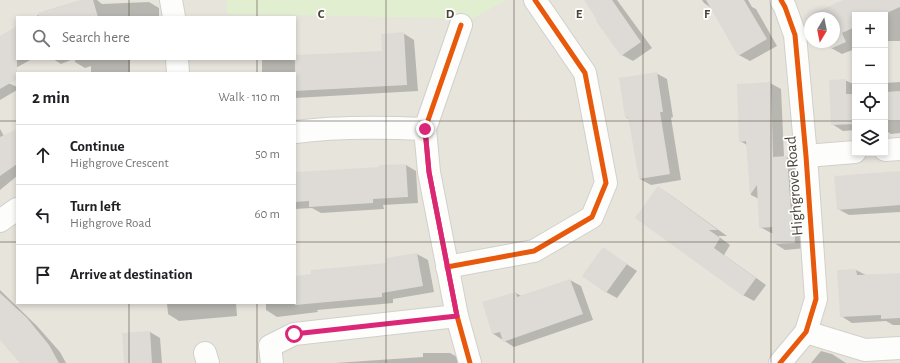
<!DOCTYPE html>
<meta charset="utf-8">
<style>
:root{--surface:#fff;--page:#f2f2f2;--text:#202124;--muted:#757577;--line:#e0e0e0}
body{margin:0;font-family:"Alegreya Sans",sans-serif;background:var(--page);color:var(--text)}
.controls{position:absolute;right:12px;top:12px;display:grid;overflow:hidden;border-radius:0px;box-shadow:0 2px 6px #0003}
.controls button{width:36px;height:36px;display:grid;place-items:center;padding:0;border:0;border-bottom:1px solid var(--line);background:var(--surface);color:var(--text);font:20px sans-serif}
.compass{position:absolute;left:804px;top:12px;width:36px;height:36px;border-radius:50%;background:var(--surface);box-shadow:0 2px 6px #0003;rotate:190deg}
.stop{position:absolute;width:12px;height:12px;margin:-9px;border:3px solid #db2777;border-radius:50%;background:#fff}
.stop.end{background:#db2777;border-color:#fff;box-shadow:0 1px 4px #0008}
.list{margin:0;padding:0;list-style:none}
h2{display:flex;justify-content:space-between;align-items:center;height:52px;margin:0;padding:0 16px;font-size:17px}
h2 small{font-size:13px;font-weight:400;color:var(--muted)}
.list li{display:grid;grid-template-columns:26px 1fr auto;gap:12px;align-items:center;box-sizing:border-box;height:60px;padding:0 16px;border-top:1px solid var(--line)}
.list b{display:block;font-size:15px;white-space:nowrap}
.list p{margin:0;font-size:13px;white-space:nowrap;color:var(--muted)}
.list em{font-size:13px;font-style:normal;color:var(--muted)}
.icon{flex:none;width:22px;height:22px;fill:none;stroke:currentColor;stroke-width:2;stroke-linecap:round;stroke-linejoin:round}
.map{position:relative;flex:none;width:900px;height:363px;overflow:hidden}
.search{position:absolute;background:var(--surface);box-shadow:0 2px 6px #0003;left:16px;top:16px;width:280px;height:44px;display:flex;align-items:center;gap:10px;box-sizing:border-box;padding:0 14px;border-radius:0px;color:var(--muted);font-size:15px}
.panel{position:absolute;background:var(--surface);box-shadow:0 2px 6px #0003;left:16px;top:72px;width:280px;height:232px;border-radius:0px}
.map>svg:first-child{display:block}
</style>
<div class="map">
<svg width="900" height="363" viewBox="0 0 900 363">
<rect width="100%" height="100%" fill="#f4f2ee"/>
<!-- residential -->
<path fill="#e7e4dc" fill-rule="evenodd" d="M0,0H227L228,14L498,0H900V363H0ZM855,15H885V153H855ZM17,17H295V59H17ZM810,18H834V42H810ZM17,73H295V303H17Z"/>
<!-- green -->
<polygon fill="#e1eecf" points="227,0 506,0 461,25 449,18 227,14"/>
<!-- shadow -->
<g fill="#0003">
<polygon points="83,0 97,0 102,4 149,2 159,8 159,17 35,17 45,11"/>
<polygon points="585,0 617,0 652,48 633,61 622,55"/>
<polygon points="702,0 748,0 752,7 756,9 777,46 750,61 739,55 711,8 704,3"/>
<polygon points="846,0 900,0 900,41 885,41 885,15 855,15 855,49 842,54 831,48 829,42 834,42 834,18 818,18"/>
<polygon points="17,27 17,59 32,59 12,70 0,61 0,37"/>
<polygon points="403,33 414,40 418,91 295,98 295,73 262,73 262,60 295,59 295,56 383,52"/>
<polygon points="53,59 73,59 61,64"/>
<polygon points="75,59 130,59 130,73 91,73 91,66 85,68 75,62"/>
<polygon points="656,73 667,79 673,117 671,118 681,180 651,185 640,179 630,119 626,117"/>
<polygon points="0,79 17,87 17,90 0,100"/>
<polygon points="845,80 855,85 855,130 843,131 832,124"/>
<polygon points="900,82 900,133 891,134 885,130 885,83"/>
<polygon points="770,83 781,89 784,157 787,157 797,164 806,248 785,250 774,243 774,233 771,233 760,227 759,199 751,195 747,145 740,141"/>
<polygon points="0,129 4,136 17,130 17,176 0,190"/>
<polygon points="406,165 416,171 418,203 383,205 384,209 321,213 312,208 295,209 295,172 300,173 380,168"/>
<polygon points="900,172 900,212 849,215 838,209"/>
<polygon points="658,188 669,194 727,236 718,236 730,245 724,255 766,285 754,301 743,295"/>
<polygon points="604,249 637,271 617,298 606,292"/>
<polygon points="417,254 428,260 434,292 393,299 393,303 317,310 318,312 277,317 266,310 266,303 295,303 295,277 388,264"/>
<polygon points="856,270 866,275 900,274 900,325 893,325 886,321 852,323 841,316 838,271"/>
<polygon points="570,280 581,286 593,320 514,347 492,333 516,293 521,296"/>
<polygon points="0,290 37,326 60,352 66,363 21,363 0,339"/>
<polygon points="167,303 236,303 237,316 179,321 168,314"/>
<polygon points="150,332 160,338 162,363 125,363"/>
<polygon points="821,351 832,354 846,363 811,363"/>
<polygon points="423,353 450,353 461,359 461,363 335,363 423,357"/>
</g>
<!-- building -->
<g fill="#dedbd6">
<polygon points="80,0 93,0 98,17 39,17 38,13"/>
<polygon points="584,0 612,0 641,42 621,56 596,21 597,20"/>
<polygon points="706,0 744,0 767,39 738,56"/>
<polygon points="843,0 900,0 900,7 882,15 855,15 855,27 842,33 846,42 830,49 828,42 834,42 834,18 817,18 814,13"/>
<polygon points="17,26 17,79 0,89 0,36"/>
<polygon points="404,32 407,85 295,91 295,55 382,51 381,34"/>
<polygon points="657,72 663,112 660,112 670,174 639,179 628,117 625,117 619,78"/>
<polygon points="846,79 846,94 855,94 855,124 831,125 829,80"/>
<polygon points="771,82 773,157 787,156 791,212 794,212 795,243 773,244 772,227 759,228 757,185 750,195 746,141 739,142 737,84"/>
<polygon points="900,91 900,122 885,122 885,92"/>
<polygon points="17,129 17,164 0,176 0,137"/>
<polygon points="406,164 408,197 373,199 373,203 309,207 309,201 295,202 295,172 379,167 379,165"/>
<polygon points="900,171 900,205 837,210 834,176"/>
<polygon points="658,186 718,230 709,230 720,238 714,248 756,278 743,296 635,218"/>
<polygon points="603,247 627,264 606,293 582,276"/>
<polygon points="417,253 423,286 382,293 382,297 295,305 295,276 311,274 311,270 386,263 386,258"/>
<polygon points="856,269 857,275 900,273 900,318 881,319 881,315 840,317 837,270"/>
<polygon points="570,279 583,314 503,342 500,332 492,334 482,302 516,292 517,297"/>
<polygon points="0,293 27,318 49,345 59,363 20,363 0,340"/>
<polygon points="150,331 152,363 124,363 122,333"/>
</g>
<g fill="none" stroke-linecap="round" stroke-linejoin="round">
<defs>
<g id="minor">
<polyline points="171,0 174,17"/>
<polyline points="461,25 425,129 429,172 457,316 470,363"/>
<polyline points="177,59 178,73"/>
<path d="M295,132C338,126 382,127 425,129"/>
<polyline points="885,150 900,149"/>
<polyline points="806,156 855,152"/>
<polyline points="0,221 17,209"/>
<polyline points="447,267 534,251 592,217 606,183 585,73 535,0"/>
<polyline points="806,332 865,350 900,348"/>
<polyline points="205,353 208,363"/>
<polyline points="272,363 270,346 294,334 457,316"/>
<polyline points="780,363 806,332 816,299 806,156 795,35 785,7 781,0"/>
</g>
</defs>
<!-- minor casing -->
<use href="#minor" stroke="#d2d0cb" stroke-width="24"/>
<!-- minor -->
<use href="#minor" stroke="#fdfdfc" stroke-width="22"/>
<defs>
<g id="cycleway">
<polyline points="461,25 425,129 429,172 457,316 470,363"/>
<polyline points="447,267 534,251 592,217 606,183 585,73 535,0"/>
<polyline points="780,363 806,332 816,299 806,156 795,35 785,7 781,0"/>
</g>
</defs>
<!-- cycleway casing -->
<use href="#cycleway" stroke="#fff" stroke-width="8"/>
<!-- cycleway -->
<use href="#cycleway" stroke="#e8590c" stroke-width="5"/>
</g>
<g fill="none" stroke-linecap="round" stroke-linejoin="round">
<!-- route -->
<polyline stroke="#db2777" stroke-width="5" points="294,334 457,316 429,172 425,129"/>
</g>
<!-- grid -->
<path fill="none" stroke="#4b4439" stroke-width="1" stroke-opacity="0.55" d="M129,0V17M257,0V17M386,0V363M514,0V363M643,0V363M771,0V363M129,59V73M257,59V73M0,121H17M295,121H855M885,121H900M0,242H17M295,242H900M129,303V363M257,303V363"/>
<g text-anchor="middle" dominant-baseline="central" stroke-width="3.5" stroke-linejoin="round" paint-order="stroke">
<!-- street labels -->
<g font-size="16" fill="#4b4439" stroke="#fff">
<text transform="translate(794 186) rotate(-94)">Highgrove Road</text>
</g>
</g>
<g font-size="13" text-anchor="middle" font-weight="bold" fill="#4b4439" stroke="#fff" stroke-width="3.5" stroke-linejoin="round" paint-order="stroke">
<text x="321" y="18">C</text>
<text x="450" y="18">D</text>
<text x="579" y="18">E</text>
<text x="707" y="18">F</text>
</g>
</svg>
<div class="controls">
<button>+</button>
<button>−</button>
<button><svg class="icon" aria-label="locate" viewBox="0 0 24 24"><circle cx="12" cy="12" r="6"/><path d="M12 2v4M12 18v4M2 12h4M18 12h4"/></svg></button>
<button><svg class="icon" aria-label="layers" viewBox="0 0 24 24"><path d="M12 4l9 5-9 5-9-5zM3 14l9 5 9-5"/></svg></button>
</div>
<svg class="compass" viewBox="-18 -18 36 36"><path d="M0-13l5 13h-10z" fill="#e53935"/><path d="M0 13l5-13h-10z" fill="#757577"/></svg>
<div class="stop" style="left:294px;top:334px"></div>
<div class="stop end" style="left:425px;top:129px"></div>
<div class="search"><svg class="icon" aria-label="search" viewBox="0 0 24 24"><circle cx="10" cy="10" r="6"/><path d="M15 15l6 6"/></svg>Search here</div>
<section class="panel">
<h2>2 min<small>Walk · 110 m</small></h2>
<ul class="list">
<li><svg class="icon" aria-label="ahead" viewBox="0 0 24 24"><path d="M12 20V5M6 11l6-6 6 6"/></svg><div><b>Continue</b><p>Highgrove Crescent</p></div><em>50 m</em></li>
<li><svg class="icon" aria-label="left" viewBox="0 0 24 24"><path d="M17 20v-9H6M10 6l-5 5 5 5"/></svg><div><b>Turn left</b><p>Highgrove Road</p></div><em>60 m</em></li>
<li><svg class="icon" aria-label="arrive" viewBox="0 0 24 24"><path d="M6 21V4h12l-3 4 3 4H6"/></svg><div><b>Arrive at destination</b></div></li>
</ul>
</section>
</div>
